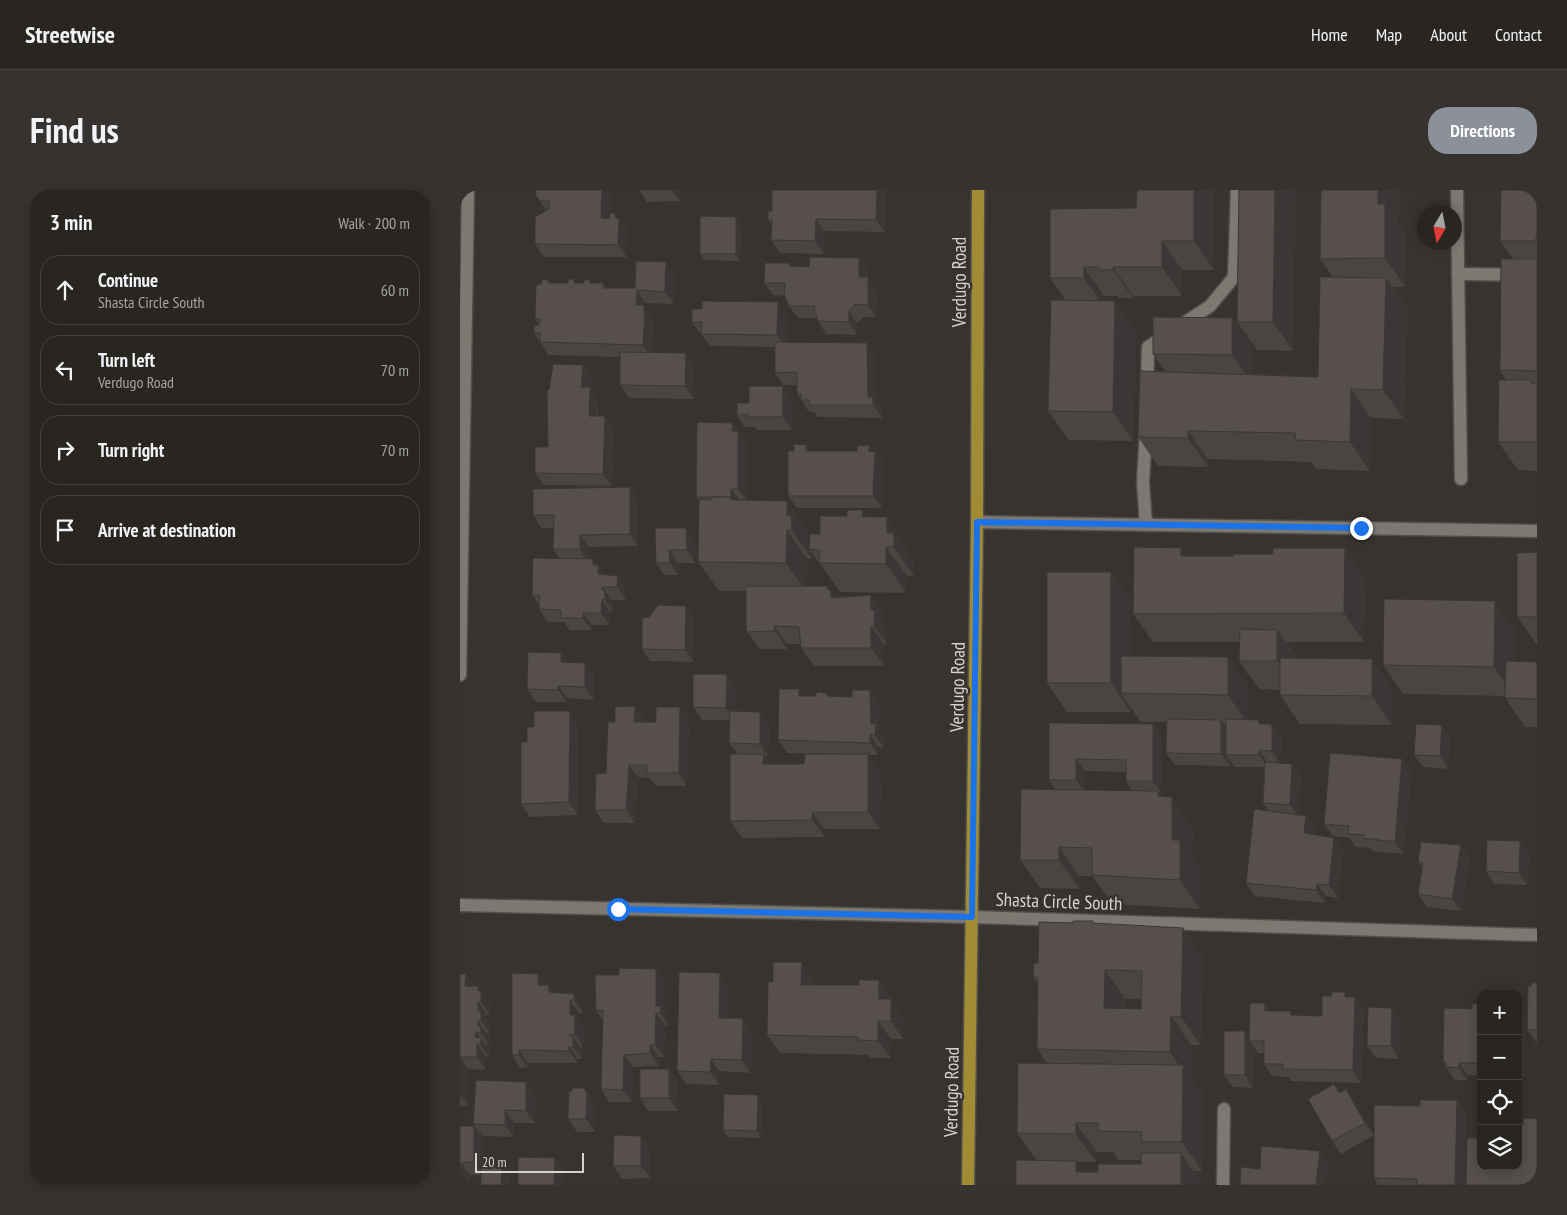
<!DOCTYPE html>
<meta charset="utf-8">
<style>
:root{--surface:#292622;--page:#35322f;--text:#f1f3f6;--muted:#a5a5a5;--line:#454340;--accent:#8c9099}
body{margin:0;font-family:"PT Sans Narrow",sans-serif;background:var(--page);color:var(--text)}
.controls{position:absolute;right:15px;bottom:15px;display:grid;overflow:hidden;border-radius:10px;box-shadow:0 2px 12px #0003}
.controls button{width:45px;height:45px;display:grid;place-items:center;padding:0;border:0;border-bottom:1px solid var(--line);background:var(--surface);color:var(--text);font:25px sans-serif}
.compass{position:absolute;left:957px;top:15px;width:45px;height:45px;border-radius:50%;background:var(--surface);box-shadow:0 2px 12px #0003;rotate:190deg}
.scale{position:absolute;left:15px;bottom:12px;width:109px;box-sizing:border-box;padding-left:5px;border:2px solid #d5d3d0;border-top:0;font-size:14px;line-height:18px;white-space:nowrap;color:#d5d3d0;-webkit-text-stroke:4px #37332e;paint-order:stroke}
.stop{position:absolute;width:15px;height:15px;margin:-11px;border:4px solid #1a73e8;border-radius:50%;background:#fff}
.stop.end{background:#1a73e8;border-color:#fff;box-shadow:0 1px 5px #0008}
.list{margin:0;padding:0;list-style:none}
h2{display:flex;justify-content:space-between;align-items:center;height:65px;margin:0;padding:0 20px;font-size:21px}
h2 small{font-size:16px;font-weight:400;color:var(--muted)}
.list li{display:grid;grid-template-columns:32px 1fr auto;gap:15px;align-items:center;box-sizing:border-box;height:70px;margin:0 10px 10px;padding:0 10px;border:1px solid var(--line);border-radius:20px}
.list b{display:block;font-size:19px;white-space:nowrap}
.list p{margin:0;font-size:16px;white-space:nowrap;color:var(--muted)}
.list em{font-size:16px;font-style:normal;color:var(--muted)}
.icon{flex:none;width:28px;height:28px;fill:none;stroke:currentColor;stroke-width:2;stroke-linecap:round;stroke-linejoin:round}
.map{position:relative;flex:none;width:1077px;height:995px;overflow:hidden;border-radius:20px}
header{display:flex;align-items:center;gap:30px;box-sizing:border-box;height:70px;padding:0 25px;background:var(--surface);border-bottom:1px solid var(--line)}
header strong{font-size:24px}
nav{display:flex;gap:28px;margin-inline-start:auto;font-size:18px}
.intro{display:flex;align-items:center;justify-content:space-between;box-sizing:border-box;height:120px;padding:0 30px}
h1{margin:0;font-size:35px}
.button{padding:12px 22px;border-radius:20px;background:var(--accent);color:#fff;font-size:18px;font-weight:700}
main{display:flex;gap:30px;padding:0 30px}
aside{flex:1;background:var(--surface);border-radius:20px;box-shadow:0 2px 12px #0003}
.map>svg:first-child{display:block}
</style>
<header>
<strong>Streetwise</strong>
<nav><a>Home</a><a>Map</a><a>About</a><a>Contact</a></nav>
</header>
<div class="intro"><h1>Find us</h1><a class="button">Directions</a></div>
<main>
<aside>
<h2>3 min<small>Walk · 200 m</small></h2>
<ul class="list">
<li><svg class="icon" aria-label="ahead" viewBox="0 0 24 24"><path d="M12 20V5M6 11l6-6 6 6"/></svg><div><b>Continue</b><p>Shasta Circle South</p></div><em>60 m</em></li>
<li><svg class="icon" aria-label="left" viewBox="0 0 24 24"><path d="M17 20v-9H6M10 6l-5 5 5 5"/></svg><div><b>Turn left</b><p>Verdugo Road</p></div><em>70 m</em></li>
<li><svg class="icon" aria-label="right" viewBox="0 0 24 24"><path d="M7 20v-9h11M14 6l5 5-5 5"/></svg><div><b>Turn right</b></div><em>70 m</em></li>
<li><svg class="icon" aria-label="arrive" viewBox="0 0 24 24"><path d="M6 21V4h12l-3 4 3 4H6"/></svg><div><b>Arrive at destination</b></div></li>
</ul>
</aside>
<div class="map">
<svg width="1077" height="995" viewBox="0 0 1077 995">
<rect width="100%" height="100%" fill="#37332e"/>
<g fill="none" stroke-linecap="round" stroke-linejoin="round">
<defs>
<g id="minor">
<polyline points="997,0 1001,289"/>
<polyline points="998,84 1077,85"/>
<polyline points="687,198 688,157 750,116 774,87 777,0"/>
<polyline points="686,240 683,292 686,335"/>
<polyline points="517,332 1077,341"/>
<polyline points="0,485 8,0"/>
<polyline points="0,715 512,727 1077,745"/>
<polyline points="763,995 764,919"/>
</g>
<polyline id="major" points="508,995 517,332 518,0"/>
</defs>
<!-- minor casing -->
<use href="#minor" stroke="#514f4a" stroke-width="15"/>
<!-- major casing -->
<use href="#major" stroke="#514f4a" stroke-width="15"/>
<!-- minor -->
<use href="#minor" stroke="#7c7872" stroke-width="12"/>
<!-- major -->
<use href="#major" stroke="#a28b35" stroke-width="12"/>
</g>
<!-- wall -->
<g fill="#4a4442" fill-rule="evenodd">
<polygon points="179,0 220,0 220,11 187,12"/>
<polygon points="312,0 426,0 425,42 364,41 364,64 320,63 311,50 312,34 308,30 312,21"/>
<polygon points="677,0 754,0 754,80 722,80 722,106 673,106 673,108 659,108 658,106 644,106 644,111 676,140 673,251 609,250 588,221 606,111 590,88 676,18"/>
<polygon points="779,0 835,0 833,161 797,160 777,132"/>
<polygon points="861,0 939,0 938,32 946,43 945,97 933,97 947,117 944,229 911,228 910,281 856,279 851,272 748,269 748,277 698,276 678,247 706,182 693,164 772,128 793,157 792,184 858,187 873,87 860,69"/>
<polygon points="1077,0 1077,281 1058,280 1038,252 1046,190 1040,180 1053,69 1040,51"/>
<polygon points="151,4 150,23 155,23 167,41 167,67 84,67 75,54 86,20 76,6"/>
<polygon points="276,27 281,33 280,71 244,70 240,64"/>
<polygon points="399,68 408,81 408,87 417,100 416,127 404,127 397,133 397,145 366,144 356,128 338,128 329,116 325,106 313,105 304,93 332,76 349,77"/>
<polygon points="206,72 215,85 214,114 185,113 185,118 192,128 194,140 192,162 234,175 234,209 169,208 160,195 160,167 88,165 74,143 79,135 75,129 82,93 88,90 90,93 143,93 146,98 175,98"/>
<polygon points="327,125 326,152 415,165 416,212 422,219 422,228 358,227 354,222 349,222 337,204 337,195 323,195 315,183 315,157 250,156 232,132"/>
<polygon points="123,175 132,187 131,199 138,209 138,226 145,226 154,238 152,296 84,295 75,283 88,257 89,200"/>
<polygon points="332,208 332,240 297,240 295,237 285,237 277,225 289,213"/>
<polygon points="273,233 287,253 287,311 347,340 347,348 349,351 360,344 407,327 447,356 447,362 454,372 454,386 447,386 446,403 380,402 352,363 352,369 347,369 346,396 370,400 376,407 411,405 424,423 424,433 427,438 427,454 424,454 424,476 354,476 341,458 341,454 327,454 327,459 300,459 287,442 286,401 259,401 238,372 239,311 236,307"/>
<polygon points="346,255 350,261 415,261 424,274 422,318 337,318 328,306 334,261"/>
<polygon points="170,297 178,310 178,356 129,357 128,369 138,375 144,385 166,399 166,410 151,410 154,413 153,422 150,422 150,435 132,435 132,440 110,440 104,432 88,432 79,419 80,416 72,405 100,369 93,359 93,338 81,338 73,325"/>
<polygon points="195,338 235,350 235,373 218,373 218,385 204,385 196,373"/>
<polygon points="721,358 727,366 905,387 904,452 826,452 837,468 912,469 932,498 932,535 840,534 820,505 820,500 799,499 779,471 779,452 693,452 673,424"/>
<polygon points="1077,362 1077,455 1057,427"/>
<polygon points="651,382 671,411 671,466 768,467 788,496 788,530 802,534 821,546 820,573 832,574 841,586 839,625 846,626 855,638 854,645 874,648 883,661 878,708 866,706 865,713 795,706 786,693 808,621 803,613 804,577 775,577 770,570 770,576 715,575 706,563 707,532 681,532 671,518 671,522 607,522 587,493"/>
<polygon points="234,428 234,472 190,471 182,459"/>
<polygon points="1055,440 1055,472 1077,472 1077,537 1065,537 1045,508 1045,506 943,504 923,475"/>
<polygon points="101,463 108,472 125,473 134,485 134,510 107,508 107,512 76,512 67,499"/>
<polygon points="267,484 275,497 275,522 300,522 309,535 308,566 305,566 310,574 344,574 389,564 327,563 318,550 344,506 356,506 366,503 369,506 419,512 419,539 424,547 424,557 418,557 418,565 408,565 421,582 420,639 364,639 365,647 282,648 270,631 278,564 269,553 270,530 242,530 233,517"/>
<polygon points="175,516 183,529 183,532 196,532 229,529 227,596 196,596 190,588 178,587 175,633 144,633 135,620 146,583 155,532"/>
<path d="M589,533L693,534L702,546L701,603H700L702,607L733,636L732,668L740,679V719L652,714L632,686H619L620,699L580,698L560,670L595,599L589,590ZM625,581L666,582V591L672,601L625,600Z"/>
<polygon points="118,534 118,625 70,627 61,614 67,552 74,537"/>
<polygon points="990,548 988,579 963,577 954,565"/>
<polygon points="951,582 944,664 912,661 910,658 896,657 890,648 873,646 864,634"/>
<polygon points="1060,651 1069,664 1067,695 1034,694 1026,681"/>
<polygon points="1001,655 1010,668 1001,721 967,717 958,704 962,678 958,672"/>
<path d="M634,733L743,767L741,855H731V887L743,904L742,981H734L741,992V995H556L576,970L557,943L587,873L577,859L578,793L573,787L578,773ZM665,809H681V819H665ZM637,962H653L658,970H681V974L638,982H623L617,972H636Z"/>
<polygon points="0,784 14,796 18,796 30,814 30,825 27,825 27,829 30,833 30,843 26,843 30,849 29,855 26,855 30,861 29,867 26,866 26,880 8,879 8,916 0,916"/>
<polygon points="354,790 354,795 399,795 419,790 443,827 443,849 431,849 431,868 410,868 408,865 320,863 307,845"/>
<polygon points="205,791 205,822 209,828 209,836 205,835 204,867 199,867 198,876 173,877 172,912 149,912 141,899 143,831 136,820"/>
<polygon points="1077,793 1077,852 1076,852 1067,840 1071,796"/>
<polygon points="85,795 94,803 114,804 123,817 123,823 119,823 119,830 124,838 123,857 120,858 122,860 122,869 118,869 118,873 68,873 68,877 60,878 52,865"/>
<polygon points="269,796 268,828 283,828 292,841 291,883 259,881 259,895 226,894 217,881"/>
<polygon points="888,807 895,807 904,819 901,893 831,891 828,887 812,886 804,874 804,863 798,863 794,857 793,898 773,897 764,885 789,848 805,813 810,821 830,821 832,825 862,826"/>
<polygon points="1021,814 1021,886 1008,885 1007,890 995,890 983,872 1012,819"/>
<polygon points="1058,824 1065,832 1064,886 1058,886"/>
<polygon points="940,830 939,869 916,868 907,856"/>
<polygon points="218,891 218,921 188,921 180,908"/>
<polygon points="874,894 880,903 886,899 895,912 914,945 960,916 997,910 1006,923 1004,995 918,995 914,988 914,945 881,964 872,951"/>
<polygon points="125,898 135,914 135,942 117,942 108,929 112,901"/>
<polygon points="75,904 75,933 54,933 54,947 22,946 13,934"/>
<polygon points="298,905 302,912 301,948 267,947 263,940"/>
<polygon points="0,936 14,936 23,949 23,977 42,977 50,989 21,985 10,985 10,995 0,995"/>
<polygon points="190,958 190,988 162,989 153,976"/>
</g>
<!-- shaded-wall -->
<g fill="#3c3736">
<polygon points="142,0 148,0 151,4 150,41 141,28"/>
<polygon points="212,0 220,0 220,11"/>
<polygon points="417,0 426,0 425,42 416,30"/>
<polygon points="734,0 754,0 754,80 734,51"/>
<polygon points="815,0 835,0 833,161 813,132"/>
<polygon points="918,0 939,0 938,32 946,43 945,97 925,68 918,14"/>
<polygon points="155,23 167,41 167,67 158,55"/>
<polygon points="276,27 281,33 280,71 276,64"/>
<polygon points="356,29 364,41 364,64 355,51"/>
<polygon points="702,51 722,80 722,106 702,77"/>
<polygon points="399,68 408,81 407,99 399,87"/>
<polygon points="206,72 215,85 214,114 205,102"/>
<polygon points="624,77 644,106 644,117 624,88"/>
<polygon points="653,77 673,106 673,108 653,80"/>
<polygon points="408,87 417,100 416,127 408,115"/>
<polygon points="926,88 947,117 944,229 923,200"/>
<polygon points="177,100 185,113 185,118 192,128 194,140 192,168 183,155 176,115"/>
<polygon points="655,111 676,140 673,251 653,222"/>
<polygon points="318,112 327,125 326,157 317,145"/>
<polygon points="389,121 397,133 397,145 389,132"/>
<polygon points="772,128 793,157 792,193 772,165"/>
<polygon points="407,153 415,165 416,212 422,219 422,228 408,207"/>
<polygon points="226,163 234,175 234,209 225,196"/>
<polygon points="123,175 132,187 131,199 138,209 137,238 129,226 121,197"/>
<polygon points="323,196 332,208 332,240 323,227"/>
<polygon points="891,199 911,228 910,281 890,252"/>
<polygon points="145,226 154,238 152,296 143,284"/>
<polygon points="273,233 287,253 287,311 278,299 272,241"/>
<polygon points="728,241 748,269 748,277 728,248"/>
<polygon points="346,255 354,267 346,261"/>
<polygon points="409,255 415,263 415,261 424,274 422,318 413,306"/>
<polygon points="170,297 178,310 178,356 170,344"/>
<polygon points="271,299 280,311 271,310"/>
<polygon points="327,311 347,340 347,348 352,355 349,359 352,363 352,369 332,340 327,326"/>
<polygon points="403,320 423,349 402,327"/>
<polygon points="427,327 447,356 447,362 454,372 454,386 434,357 427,343"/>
<polygon points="226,338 235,350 235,373 227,360"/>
<polygon points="327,340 347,369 346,402 326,373"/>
<polygon points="120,345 129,357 128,372 120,359"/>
<polygon points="426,357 447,386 446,403 426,374"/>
<polygon points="721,358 741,386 721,366"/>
<polygon points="885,358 905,387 904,452 884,423"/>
<polygon points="209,360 218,373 218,385 210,373"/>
<polygon points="133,369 138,376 138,375 146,387 138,384 133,375"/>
<polygon points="651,382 671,411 671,503 661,503 671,518 671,522 651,493"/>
<polygon points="158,386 166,399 166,410 157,397"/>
<polygon points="368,396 371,401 371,400 384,418 371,408 368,400"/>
<polygon points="142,397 154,413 153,422 145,409 142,400"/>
<polygon points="411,405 424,423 424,433 427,438 427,454 414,436 411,420"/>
<polygon points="142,410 150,422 150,435 141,423"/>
<polygon points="1035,411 1055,440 1055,506 1034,477"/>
<polygon points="226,416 234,428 234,472 225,460"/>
<polygon points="123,423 132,435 132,440 123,428"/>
<polygon points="314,436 327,454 327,459 315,441"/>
<polygon points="411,436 424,454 424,476 411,458"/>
<polygon points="817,440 837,469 837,500 817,471"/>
<polygon points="101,463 110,476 101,472"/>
<polygon points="768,467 788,496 788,534 768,505"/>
<polygon points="912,469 932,498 932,535 912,506"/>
<polygon points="125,473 134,485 134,510 125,497"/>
<polygon points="267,484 275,497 275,530 266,518"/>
<polygon points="98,496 107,508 107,512 98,500"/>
<polygon points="339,499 348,512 339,506"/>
<polygon points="410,500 419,512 419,539 424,547 424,557 415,545 411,534"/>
<polygon points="175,516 183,529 183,545 174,532"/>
<polygon points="220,517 229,529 227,596 219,583"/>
<polygon points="110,521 118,534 118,625 109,612"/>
<polygon points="300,522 309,535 308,566 300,554"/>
<polygon points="761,530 770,542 766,565 770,570 770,576 761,564"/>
<polygon points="693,534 702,546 701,603 693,591"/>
<polygon points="812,534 821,546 820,573 812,561"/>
<polygon points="982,535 990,548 988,579 980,566"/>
<polygon points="410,544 418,557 418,565 410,553"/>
<polygon points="799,560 808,573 807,577 799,565"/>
<polygon points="304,564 316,582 303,574"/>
<polygon points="408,564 421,582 420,639 408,622"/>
<polygon points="616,569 625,581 625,602 616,590"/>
<polygon points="942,569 951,582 944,664 935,652"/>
<polygon points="832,574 841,586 839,627 830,615"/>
<polygon points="169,575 178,587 175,633 166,620"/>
<polygon points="698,601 712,621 712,607 733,636 732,668 740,679 740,719 720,690 712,650 698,606"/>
<polygon points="352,622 364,639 365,647 352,630"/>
<polygon points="846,626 855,638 853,655 844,643"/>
<polygon points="874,648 883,661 878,708 869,695"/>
<polygon points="1060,651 1069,664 1067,695 1059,683"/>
<polygon points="1001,655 1010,668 1001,721 992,709"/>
<polygon points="599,657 619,686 620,699 599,670"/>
<polygon points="857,694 866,706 865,713 856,700"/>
<polygon points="723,738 743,767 741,855 721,827"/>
<polygon points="342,772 354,790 354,812 341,795"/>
<polygon points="196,779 205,791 205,822 209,828 209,836 196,816"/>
<polygon points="645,780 665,809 664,847 644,818"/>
<polygon points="260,783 269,796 268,840 259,828"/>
<polygon points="6,784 14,796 5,796"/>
<polygon points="78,784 86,797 78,795"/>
<polygon points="419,790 443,827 443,849 431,831 419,809"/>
<polygon points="89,795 98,808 89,802"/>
<polygon points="18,796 30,814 30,825 21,812 18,801"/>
<polygon points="114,804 123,817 123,823 114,810"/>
<polygon points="895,807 904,819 901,893 893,880"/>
<polygon points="110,810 119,823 119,830 124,838 123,857 115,845 110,825"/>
<polygon points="18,812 27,825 27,829 30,833 30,843 21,831 18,821"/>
<polygon points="805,813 814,826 805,821"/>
<polygon points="932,818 940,830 939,869 931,856"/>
<polygon points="196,823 205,835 204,867 195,854"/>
<polygon points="1058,824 1065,832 1064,886 1058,879"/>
<polygon points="711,826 731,855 731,887 743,904 742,981 722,952 722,880 710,862"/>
<polygon points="283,828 292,841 291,883 282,870"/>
<polygon points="18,831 30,849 29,855 21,843 18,836"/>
<polygon points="418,831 431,849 431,868 418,851"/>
<polygon points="785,841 791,851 789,851 794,857 793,898 785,885"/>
<polygon points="16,842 30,861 29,867 15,847"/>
<polygon points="113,847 122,860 122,869 113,857"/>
<polygon points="17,854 26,866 26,880 17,867"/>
<polygon points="190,855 199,867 198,876 190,863"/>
<polygon points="109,857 118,869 118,873 109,861"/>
<polygon points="59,860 68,873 68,877 59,865"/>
<polygon points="164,865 173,877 172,912 163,900"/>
<polygon points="0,867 8,879 8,916 0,905"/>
<polygon points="251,869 259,881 259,895 250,882"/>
<polygon points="999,873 1008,885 1007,890 999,878"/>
<polygon points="209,879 218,891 218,921 209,908"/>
<polygon points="66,892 75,904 75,933 66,921"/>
<polygon points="125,898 135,914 135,942 126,929"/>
<polygon points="886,899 895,912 914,945 905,933"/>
<polygon points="298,905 302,912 301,948 297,941"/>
<polygon points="997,910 1006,923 1004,995 995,995"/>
<polygon points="45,920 54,933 54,947 45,935"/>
<polygon points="616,933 637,962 636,972 616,944"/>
<polygon points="14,936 23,949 22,985 14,972"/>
<polygon points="181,946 190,958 190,988 181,976"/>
<polygon points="860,961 869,973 866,995 856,995"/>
<polygon points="721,963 741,992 741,995 721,995"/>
<polygon points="95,968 104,981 103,995 94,995"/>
<polygon points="616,971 633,995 616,982"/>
<polygon points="1,973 10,985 10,995 1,995"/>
<polygon points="42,977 50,989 50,995 41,995"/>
</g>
<!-- building -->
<g fill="#564f4d" stroke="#3c3736" fill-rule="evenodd">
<polygon points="75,0 142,0 141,28 149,29 150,23 155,23 156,28 159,28 158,55 75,54 75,27 89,19 89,11 81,11 76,6"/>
<polygon points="312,0 417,0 416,30 356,29 355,51 311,50 312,29 308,30 308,21 312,21"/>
<polygon points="677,0 734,0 734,51 702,51 702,77 653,77 653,80 639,80 639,77 624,77 624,88 590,88 590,19 676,18"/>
<polygon points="779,0 815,0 813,132 777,132"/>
<polygon points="861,0 918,0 918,14 925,14 925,68 860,69"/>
<polygon points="1041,0 1077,0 1077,46 1076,46 1076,51 1040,51"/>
<polygon points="240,26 276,27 276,64 240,64"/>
<polygon points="350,67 399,68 399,87 408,87 408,115 395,114 389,121 389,132 357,131 357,126 354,126 355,116 329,116 324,104 325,93 304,93 305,73 330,73 329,76 349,77"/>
<polygon points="1041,69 1077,69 1077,181 1040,180"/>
<polygon points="176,71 206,72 205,102 177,100 176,115 183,115 185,127 183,155 80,152 80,143 74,143 74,135 79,135 80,129 75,129 76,96 82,93 82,89 88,90 88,93 108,93 108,89 114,89 114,93 124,93 124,90 130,90 130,93 143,93 143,98 175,98"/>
<polygon points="860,87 926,88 923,200 891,199 890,252 836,250 835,243 728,241 728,248 678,247 680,181 858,187"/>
<polygon points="591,110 655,111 653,222 588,221"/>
<polygon points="242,111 318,112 317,145 241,144 242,132 232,132 232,119 242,119"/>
<polygon points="693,127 772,128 772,165 693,164"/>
<polygon points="315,152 407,153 408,207 413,207 413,215 349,215 349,210 341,210 341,204 337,204 337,182 315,183"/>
<polygon points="160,162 226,163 225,196 160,195"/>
<polygon points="93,174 123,175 121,197 130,197 129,226 145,226 143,284 75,283 75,257 88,257 87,200 89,200"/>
<polygon points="1039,190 1071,190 1071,193 1077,193 1077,252 1038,252"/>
<polygon points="289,196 323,196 323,227 288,227 288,224 277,225 277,213 289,213"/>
<polygon points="237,232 273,233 272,241 278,241 278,299 271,299 271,307 236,307"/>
<polygon points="334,254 346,255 346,261 397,261 397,256 409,255 409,262 415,261 413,306 328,306 328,261 334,261"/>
<polygon points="170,297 170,344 120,345 120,359 93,359 94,325 73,325 73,299"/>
<polygon points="252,307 271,307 271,310 327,311 327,326 331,326 332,340 327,340 326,373 238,372 239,309 252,310"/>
<polygon points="387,320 403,320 402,327 427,327 427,343 434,343 434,357 426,357 426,374 359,373 360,360 349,359 350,344 360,344 360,326 387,326"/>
<polygon points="195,338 226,338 227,360 209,360 210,373 196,373"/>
<polygon points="674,357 721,358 721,366 773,366 773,364 813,364 813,358 885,358 884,423 673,424"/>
<polygon points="1077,362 1077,427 1057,427 1057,363"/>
<polygon points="73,368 133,369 133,375 138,375 138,384 158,386 157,397 142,397 142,400 145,400 145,409 142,410 141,423 123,423 123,428 101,428 101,420 79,419 80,405 72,405"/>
<rect x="587" y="382" width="64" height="111"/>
<polygon points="286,396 368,396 368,400 371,400 371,408 411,405 411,420 415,420 414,436 411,436 411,458 341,458 339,437 314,436 315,441 287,442 286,437"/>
<polygon points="924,409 1035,411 1034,477 923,475"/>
<polygon points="198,415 226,416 225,460 182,459 182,428 189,427"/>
<polygon points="780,439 817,440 817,471 779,471"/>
<polygon points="68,462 101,463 101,472 125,473 125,497 98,496 98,500 67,499"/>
<polygon points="661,466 768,467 768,505 661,503"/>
<polygon points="820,468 912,469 912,506 820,505"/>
<polygon points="1046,471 1077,472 1077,509 1045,508"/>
<polygon points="233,484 267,484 266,518 233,517"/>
<polygon points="319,499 339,499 339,506 356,506 356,502 366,503 367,506 392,507 392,500 410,500 411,534 416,534 415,545 410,544 410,553 318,550"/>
<polygon points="175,516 174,532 196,532 196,517 220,517 219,583 187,583 187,575 169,575 166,620 135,620 136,584 146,583 148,532 155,532 155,517"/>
<polygon points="74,521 110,521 109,612 61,614 61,552 67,552 67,537 74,537"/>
<polygon points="270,521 300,522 300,554 269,553"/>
<polygon points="707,529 761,530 761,564 706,563"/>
<polygon points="766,529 799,530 799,534 812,534 812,561 799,560 799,565 766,565"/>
<polygon points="589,533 693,534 693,591 666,591 666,570 616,569 616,590 589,590"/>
<polygon points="956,534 982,535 980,566 954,565"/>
<polygon points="870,563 942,569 935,652 903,648 904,645 888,644 889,636 864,634"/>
<polygon points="270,564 304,564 303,574 344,574 345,564 408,564 408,622 352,622 352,630 270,631"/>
<polygon points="805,572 832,574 830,615 803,613"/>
<polygon points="561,599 698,601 698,606 712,607 712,650 720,650 720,690 632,685 632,658 599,657 599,670 560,670"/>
<polygon points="794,619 846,626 844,643 874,648 869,695 857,694 856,700 786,693"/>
<polygon points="1027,650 1060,651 1059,683 1026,681"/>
<polygon points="961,652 1001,655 992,709 958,704 963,673 958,672"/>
<path d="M613,731H633V733L723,738L721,827L711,826L710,862L577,859L578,787H573L574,773H578L579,732L613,733ZM645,780L682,781L681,819L644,818Z"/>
<polygon points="313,772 342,772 341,795 399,795 399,790 419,790 419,809 431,809 431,831 418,831 418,851 398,850 398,847 307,845 308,792 313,792"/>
<polygon points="159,778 196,779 196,816 201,816 200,823 196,823 195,854 190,855 190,863 164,865 163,900 141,899 143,820 136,820 135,785 159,785"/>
<polygon points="219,782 260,783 259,828 283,828 282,870 251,869 250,882 217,881"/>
<polygon points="52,783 78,784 78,795 89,795 89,802 114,804 114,810 110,810 110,825 115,825 115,845 109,845 113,847 113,857 109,857 109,861 59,860 59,865 52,865"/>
<polygon points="0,784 6,784 5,796 18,796 18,801 21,801 21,812 18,812 18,821 21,821 21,831 18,831 18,836 21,836 21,843 16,842 15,847 21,848 21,854 17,854 17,867 0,867"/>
<polygon points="1071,793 1077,793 1077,840 1067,840 1068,796 1071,796"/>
<polygon points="872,802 885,802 885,807 895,807 893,880 823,879 823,874 804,874 804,851 789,851 790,813 805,813 805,821 830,821 830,825 862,826 862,806 871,806"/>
<polygon points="1012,814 1021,814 1021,873 999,873 999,878 986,877 986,872 983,872 984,818 1012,819"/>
<polygon points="908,817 932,818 931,856 907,856"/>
<rect x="764" y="841" width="21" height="44"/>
<polygon points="558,873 723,875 722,952 681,952 682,942 638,941 638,933 616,933 616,944 557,943"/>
<rect x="180" y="879" width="29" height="29"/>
<polygon points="16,890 66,892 66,921 45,920 45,935 13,934"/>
<polygon points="874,894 879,903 886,899 905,933 872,951 848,909"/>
<polygon points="112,898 125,898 125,901 127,901 126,929 108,929 109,901 112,901"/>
<polygon points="264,904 298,905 297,941 263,940"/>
<polygon points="960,910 997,910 995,995 957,995 957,989 914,988 914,915 960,916"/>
<polygon points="1063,928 1077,929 1077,995 1006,995 1007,948 1021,948 1021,976 1058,976 1058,934 1063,935"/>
<polygon points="0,936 14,936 14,972 1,973 1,995 0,995"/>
<polygon points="154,945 181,946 181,976 153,976"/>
<polygon points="801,956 860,961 856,995 780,995 781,977 800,979"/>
<polygon points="681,963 721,963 721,995 556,995 556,970 616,971 616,982 638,982 638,974 681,974"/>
<polygon points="58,967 95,968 94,995 58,995"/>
<polygon points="21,977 42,977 41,995 21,995"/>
</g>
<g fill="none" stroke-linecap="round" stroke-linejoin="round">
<!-- route -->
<polyline stroke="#1a73e8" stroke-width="6" points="158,719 512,727 517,332 901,338"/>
</g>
<g text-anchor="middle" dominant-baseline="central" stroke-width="5" stroke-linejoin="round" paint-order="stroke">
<!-- street labels -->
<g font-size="19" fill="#d5d3d0" stroke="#37332e">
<text transform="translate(499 92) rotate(-90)">Verdugo Road</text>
<text transform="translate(497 497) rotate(-89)">Verdugo Road</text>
<text transform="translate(599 711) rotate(2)">Shasta Circle South</text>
<text transform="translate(491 902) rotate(-89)">Verdugo Road</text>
</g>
</g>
</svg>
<div class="controls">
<button>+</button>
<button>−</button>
<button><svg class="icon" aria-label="locate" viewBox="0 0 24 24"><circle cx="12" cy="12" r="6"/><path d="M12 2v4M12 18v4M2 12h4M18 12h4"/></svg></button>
<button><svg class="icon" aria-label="layers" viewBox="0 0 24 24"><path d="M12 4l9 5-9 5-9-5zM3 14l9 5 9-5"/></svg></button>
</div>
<svg class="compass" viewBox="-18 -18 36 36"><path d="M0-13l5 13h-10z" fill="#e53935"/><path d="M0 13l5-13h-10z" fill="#a5a5a5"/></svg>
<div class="scale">20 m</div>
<div class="stop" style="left:158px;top:719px"></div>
<div class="stop end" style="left:901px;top:338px"></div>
</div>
</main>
